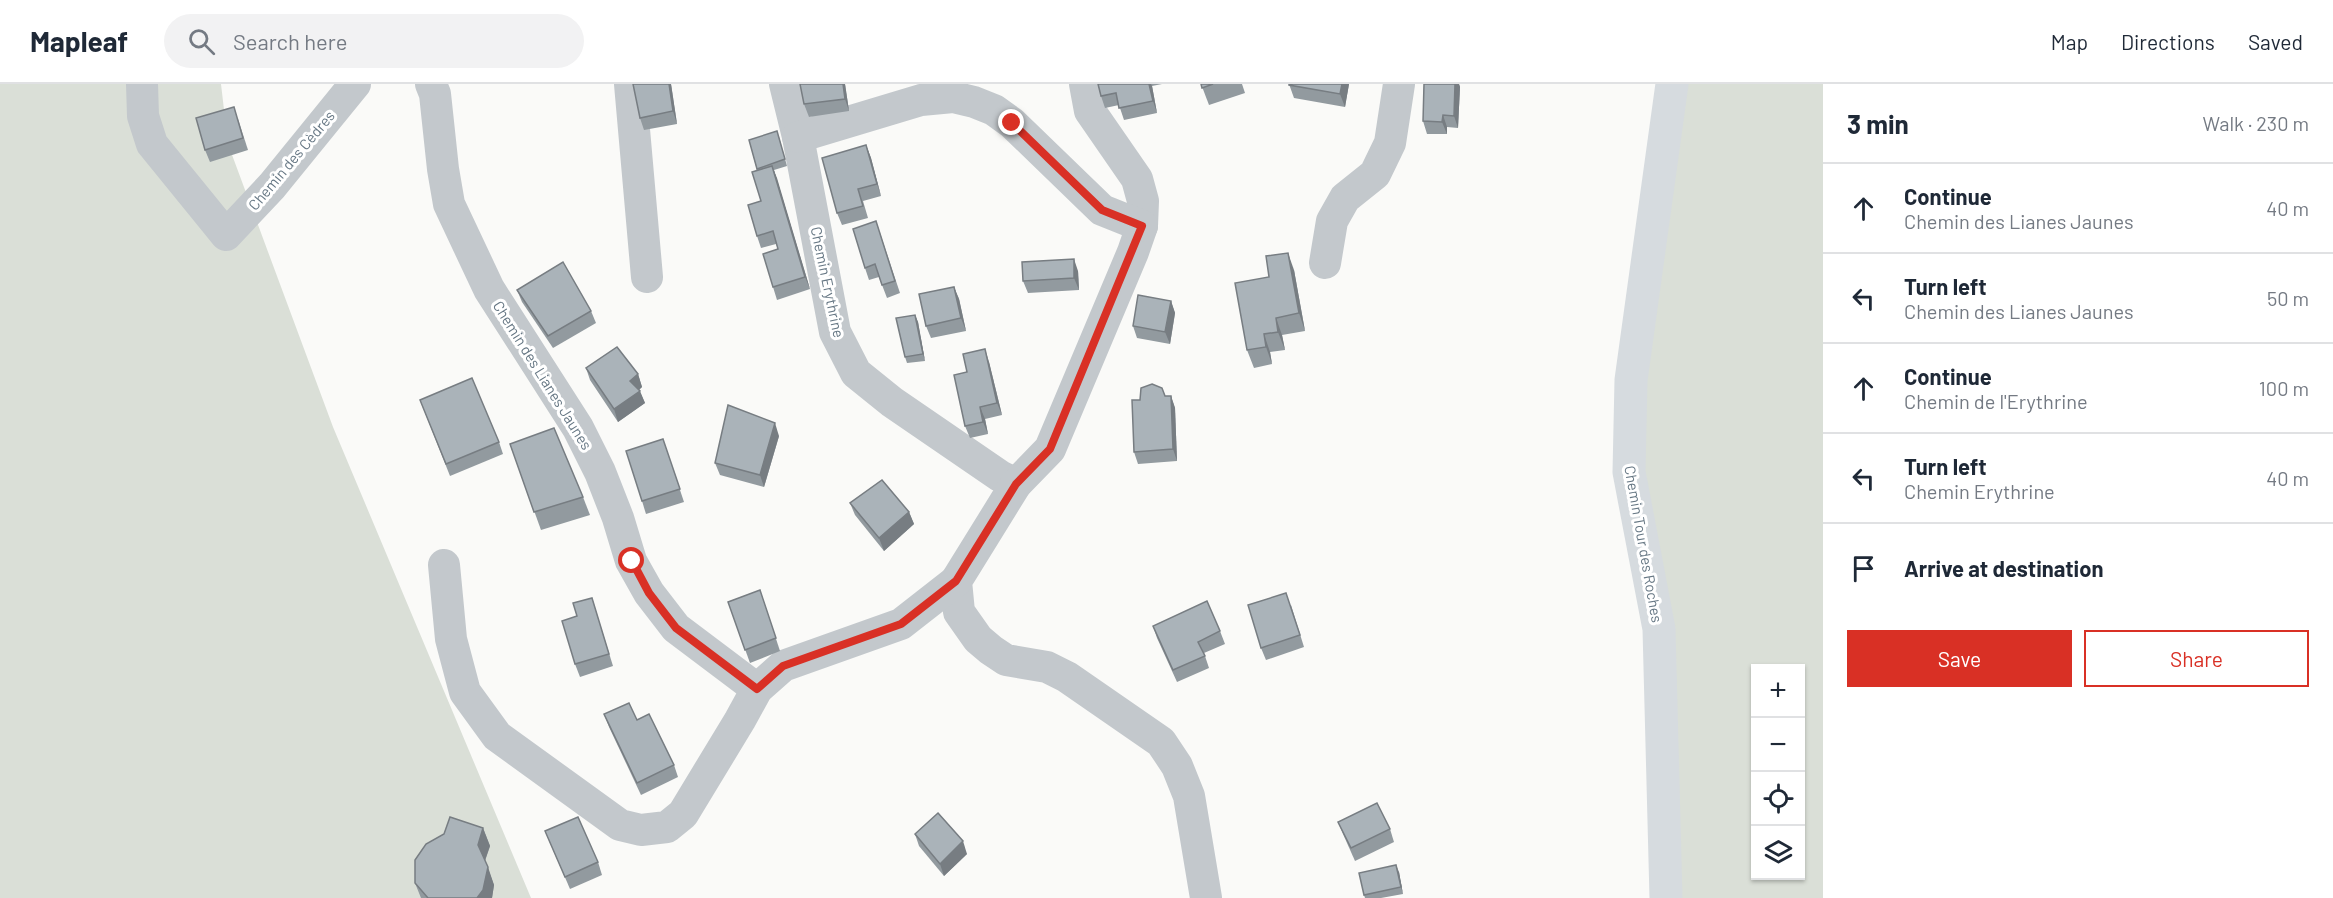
<!DOCTYPE html>
<meta charset="utf-8">
<style>
:root{--surface:#fff;--page:#f2f2f3;--text:#1f2937;--muted:#747a83;--line:#e0e1e3;--accent:#d93025}
body{margin:0;font-family:Barlow,sans-serif;background:var(--page);color:var(--text)}
.controls{position:absolute;right:18px;bottom:18px;display:grid;overflow:hidden;border-radius:0px;box-shadow:0 2px 4px #0004}
.controls button{width:54px;height:54px;display:grid;place-items:center;padding:0;border:0;border-bottom:2px solid var(--line);background:var(--surface);color:var(--text);font:30px sans-serif}
.stop{position:absolute;width:18px;height:18px;margin:-14px;border:4px solid #d93025;border-radius:50%;background:#fff}
.stop.end{background:#d93025;border-color:#fff;box-shadow:0 2px 6px #0008}
.list{margin:0;padding:0;list-style:none}
h2{display:flex;justify-content:space-between;align-items:center;height:78px;margin:0;padding:0 24px;font-size:26px}
h2 small{font-size:20px;font-weight:400;color:var(--muted)}
.list li{display:grid;grid-template-columns:39px 1fr auto;gap:18px;align-items:center;box-sizing:border-box;height:90px;padding:0 24px;border-top:2px solid var(--line)}
.list b{display:block;font-size:22px;white-space:nowrap}
.list p{margin:0;font-size:20px;white-space:nowrap;color:var(--muted)}
.list em{font-size:20px;font-style:normal;color:var(--muted)}
.actions{display:flex;gap:12px;padding:18px 24px}
.actions a{flex:1;padding:14px 0;border:2px solid var(--accent);border-radius:0px;text-align:center;font-size:21px;color:var(--accent)}
.actions .main{background:var(--accent);color:#fff}
.icon{flex:none;width:33px;height:33px;fill:none;stroke:currentColor;stroke-width:2;stroke-linecap:round;stroke-linejoin:round}
.map{position:relative;flex:none;width:1823px;height:814px;overflow:hidden}
header{display:flex;align-items:center;gap:36px;box-sizing:border-box;height:84px;padding:0 30px;background:var(--surface);border-bottom:2px solid var(--line)}
header strong{font-size:28px}
nav{display:flex;gap:33px;margin-inline-start:auto;font-size:21px}
.search{width:420px;height:54px;background:var(--page);display:flex;align-items:center;gap:15px;box-sizing:border-box;padding:0 21px;border-radius:33px;color:var(--muted);font-size:22px}
main{display:flex}
aside{flex:1;background:var(--surface)}
.map>svg:first-child{display:block}
</style>
<header>
<strong>Mapleaf</strong>
<div class="search"><svg class="icon" aria-label="search" viewBox="0 0 24 24"><circle cx="10" cy="10" r="6"/><path d="M15 15l6 6"/></svg>Search here</div>
<nav><a>Map</a><a>Directions</a><a>Saved</a></nav>
</header>
<main>
<div class="map">
<svg width="1823" height="814" viewBox="0 0 1823 814">
<rect width="100%" height="100%" fill="#fafaf8"/>
<!-- green -->
<g fill="#dadfd7" fill-rule="evenodd">
<polygon points="0,0 221,0 228,60 333,343 531,814 0,814"/>
<path d="M1672,0H1823V814H1666L1631,296ZM1756,584H1800V792H1756Z"/>
</g>
<g fill="none" stroke-linecap="round" stroke-linejoin="round">
<!-- street -->
<g stroke="#c3c8cc" stroke-width="32">
<polyline points="142,0 143,32 152,60 226,151 272,102 355,0"/>
<polyline points="431,0 435,10 443,85 449,120 489,205 578,344 600,388 618,434 631,477 649,509 676,544 757,605"/>
<polyline points="630,0 647,193"/>
<polyline points="785,0 798,53 835,248 856,289 892,318 1000,392 1016,400"/>
<polyline points="1085,0 1090,27 1137,95 1143,117 1142,142 1133,168 1050,365 1016,400 956,497 959,528 978,555 991,566 1006,576 1047,583 1067,593 1161,658 1177,682 1189,712 1206,814"/>
<polyline points="798,53 921,16 953,13 974,18 994,26 1012,39 1102,126 1142,142"/>
<polyline points="1325,179 1332,137 1345,114 1375,90 1390,59 1399,0"/>
<polyline points="444,481 451,555 465,608 497,652 620,741 641,746 667,743 683,730 740,636 757,605 783,582 901,540 956,497"/>
</g>
<!-- secondary -->
<polyline stroke="#d6dbdf" stroke-width="33" points="1666,814 1659,545 1629,388 1631,296 1672,0"/>
</g>
<!-- wall -->
<g fill="#929a9f">
<polygon points="671,0 677,40 644,46 640,34"/>
<polygon points="800,0 845,0 849,27 809,33 804,20"/>
<polygon points="1098,0 1162,0 1152,2 1157,29 1124,36 1119,21 1105,24 1101,12"/>
<polygon points="1201,0 1242,0 1245,9 1209,21"/>
<polygon points="1289,0 1349,0 1345,23 1294,14"/>
<polygon points="1424,0 1459,0 1460,3 1458,44 1447,43 1447,50 1427,50 1423,37"/>
<polygon points="238,35 248,66 210,78 205,66"/>
<polygon points="779,53 787,82 774,86 810,205 777,216 773,203 778,165 776,160 761,164 757,152 761,117 757,86 749,56"/>
<polygon points="866,61 871,74 881,112 863,117 868,134 842,141 837,129"/>
<polygon points="880,149 900,209 887,214 879,193 869,196 865,184"/>
<polygon points="1294,186 1305,247 1282,251 1285,266 1270,268 1272,280 1254,284 1247,266 1269,193"/>
<polygon points="1078,187 1079,206 1028,209 1023,197"/>
<polygon points="954,203 959,215 966,247 931,254 926,242"/>
<polygon points="517,206 591,227 596,239 553,264 522,218"/>
<polygon points="1171,217 1175,229 1170,260 1137,254 1133,242"/>
<polygon points="915,231 918,238 925,277 907,279 905,273"/>
<polygon points="989,278 1002,331 985,335 988,350 970,354 965,342 967,288"/>
<polygon points="586,284 638,290 642,303 639,306 645,319 618,338 590,296"/>
<polygon points="1171,312 1175,324 1177,377 1138,380 1134,368 1140,316"/>
<polygon points="420,316 499,358 503,370 450,392"/>
<polygon points="779,352 764,403 720,391 715,379"/>
<polygon points="663,355 684,418 646,430 642,417"/>
<polygon points="510,360 583,413 590,431 541,446"/>
<polygon points="850,419 909,428 914,440 884,467 855,431"/>
<polygon points="760,506 780,567 750,579 728,518"/>
<polygon points="592,514 613,582 580,593 575,580 577,532"/>
<polygon points="1291,521 1304,563 1266,576 1261,564"/>
<polygon points="1153,542 1220,547 1225,560 1204,569 1209,584 1177,598 1157,554"/>
<polygon points="604,630 637,636 674,681 678,693 641,711 609,643"/>
<polygon points="1338,738 1390,745 1394,758 1355,777 1343,750"/>
<polygon points="483,744 490,762 485,777 494,801 492,814 421,814 415,799"/>
<polygon points="545,747 598,778 602,791 570,805"/>
<polygon points="915,750 967,770 944,792 919,762"/>
<polygon points="1399,788 1403,810 1381,814 1365,814 1364,811"/>
</g>
<!-- shaded-wall -->
<g fill="#777d82">
<polygon points="669,0 671,0 677,40 673,27"/>
<polygon points="843,0 845,0 849,27 845,15"/>
<polygon points="1149,0 1151,0 1152,2 1157,29 1153,17"/>
<polygon points="1342,0 1349,0 1345,23 1340,10"/>
<polygon points="1455,0 1459,0 1460,3 1458,44 1454,32"/>
<polygon points="1443,31 1447,43 1447,50 1442,38"/>
<polygon points="866,61 871,74 881,112 877,100"/>
<polygon points="772,82 777,94 810,205 805,193"/>
<polygon points="1288,169 1294,186 1305,247 1299,229"/>
<polygon points="1074,175 1078,187 1079,206 1074,194"/>
<polygon points="954,203 959,215 966,247 961,234"/>
<polygon points="1171,217 1175,229 1170,260 1165,248"/>
<polygon points="915,231 918,238 925,277 923,270"/>
<polygon points="1276,234 1282,251 1285,266 1278,248"/>
<polygon points="1264,250 1270,268 1272,280 1266,263"/>
<polygon points="985,265 989,278 1002,331 997,319"/>
<polygon points="638,290 642,303 635,309 630,297"/>
<polygon points="640,307 645,319 618,338 614,325"/>
<polygon points="1171,312 1175,324 1177,377 1173,365"/>
<polygon points="980,323 985,335 988,350 983,338"/>
<polygon points="775,339 779,352 764,403 760,391"/>
<polygon points="909,428 914,440 884,467 879,454"/>
<polygon points="483,744 490,762 484,779 478,761"/>
<polygon points="963,757 967,770 944,792 940,780"/>
<polygon points="1396,781 1399,788 1403,810 1401,803"/>
<polygon points="488,783 494,801 492,814 477,814"/>
</g>
<!-- building -->
<g fill="#aab3b9" stroke="#777d82" stroke-width="1.5">
<polygon points="633,0 669,0 673,27 640,34"/>
<polygon points="800,0 843,0 845,15 804,20"/>
<polygon points="1098,0 1149,0 1153,17 1119,24 1116,9 1101,12"/>
<polygon points="1201,0 1213,0 1202,4"/>
<polygon points="1289,0 1342,0 1340,10 1289,1"/>
<polygon points="1424,0 1455,0 1454,32 1443,31 1442,38 1423,37"/>
<polygon points="234,23 243,54 205,66 196,34"/>
<polygon points="777,47 785,75 757,85 749,56"/>
<polygon points="866,61 877,100 858,105 863,122 837,129 822,74"/>
<polygon points="772,82 805,193 773,203 763,170 778,165 773,147 757,152 748,121 761,117 752,88"/>
<polygon points="876,137 895,197 882,201 875,180 865,184 853,145"/>
<polygon points="1288,169 1299,229 1276,234 1278,248 1264,250 1266,263 1247,266 1235,199 1269,193 1266,172"/>
<polygon points="1074,175 1074,194 1023,197 1022,178"/>
<polygon points="563,178 591,227 548,252 517,206"/>
<polygon points="954,203 961,234 926,242 919,210"/>
<polygon points="1138,211 1171,217 1165,248 1133,242"/>
<polygon points="915,231 923,270 905,273 896,234"/>
<polygon points="617,263 638,290 630,297 640,307 614,325 586,284"/>
<polygon points="985,265 997,319 980,323 983,338 965,342 954,291 967,288 963,270"/>
<polygon points="472,294 499,358 446,380 420,316"/>
<polygon points="1152,300 1162,304 1165,312 1171,312 1173,365 1134,368 1132,316 1140,316 1141,304"/>
<polygon points="728,321 775,339 760,391 715,379"/>
<polygon points="554,344 583,413 534,428 510,360"/>
<polygon points="663,355 680,405 642,417 626,367"/>
<polygon points="882,396 909,428 879,454 850,419"/>
<polygon points="760,506 776,554 745,566 728,518"/>
<polygon points="1286,509 1300,551 1261,564 1248,521"/>
<polygon points="592,514 609,570 575,580 562,537 577,532 573,519"/>
<polygon points="1207,517 1220,547 1198,558 1205,572 1173,586 1153,542"/>
<polygon points="629,619 637,636 649,630 674,681 637,699 604,630"/>
<polygon points="1377,719 1390,745 1351,764 1338,738"/>
<polygon points="938,729 963,757 940,780 915,750"/>
<polygon points="450,733 483,744 478,761 488,783 483,806 477,814 428,814 415,799 415,776 426,760 444,750"/>
<polygon points="578,733 598,778 565,793 545,747"/>
<polygon points="1396,781 1401,803 1364,811 1359,789"/>
</g>
<g fill="none" stroke-linecap="round" stroke-linejoin="round">
<!-- route -->
<polyline stroke="#d93025" stroke-width="8" points="632,477 649,509 676,544 757,605 783,582 901,540 956,497 1016,400 1050,365 1142,142 1102,126 1012,39"/>
</g>
<g text-anchor="middle" dominant-baseline="central" stroke-width="6" stroke-linejoin="round" paint-order="stroke">
<!-- street labels -->
<g font-size="15" fill="#657683" stroke="#fff">
<text transform="translate(291 76) rotate(-50)">Chemin des Cèdres</text>
<text transform="translate(828 198) rotate(78)">Chemin Erythrine</text>
<text transform="translate(543 291) rotate(58)">Chemin des Lianes Jaunes</text>
<text transform="translate(1644 460) rotate(80)">Chemin Tour des Roches</text>
</g>
</g>
</svg>
<div class="controls">
<button>+</button>
<button>−</button>
<button><svg class="icon" aria-label="locate" viewBox="0 0 24 24"><circle cx="12" cy="12" r="6"/><path d="M12 2v4M12 18v4M2 12h4M18 12h4"/></svg></button>
<button><svg class="icon" aria-label="layers" viewBox="0 0 24 24"><path d="M12 4l9 5-9 5-9-5zM3 14l9 5 9-5"/></svg></button>
</div>
<div class="stop" style="left:632px;top:477px"></div>
<div class="stop end" style="left:1012px;top:39px"></div>
</div>
<aside>
<h2>3 min<small>Walk · 230 m</small></h2>
<ul class="list">
<li><svg class="icon" aria-label="ahead" viewBox="0 0 24 24"><path d="M12 20V5M6 11l6-6 6 6"/></svg><div><b>Continue</b><p>Chemin des Lianes Jaunes</p></div><em>40 m</em></li>
<li><svg class="icon" aria-label="left" viewBox="0 0 24 24"><path d="M17 20v-9H6M10 6l-5 5 5 5"/></svg><div><b>Turn left</b><p>Chemin des Lianes Jaunes</p></div><em>50 m</em></li>
<li><svg class="icon" aria-label="ahead" viewBox="0 0 24 24"><path d="M12 20V5M6 11l6-6 6 6"/></svg><div><b>Continue</b><p>Chemin de l'Erythrine</p></div><em>100 m</em></li>
<li><svg class="icon" aria-label="left" viewBox="0 0 24 24"><path d="M17 20v-9H6M10 6l-5 5 5 5"/></svg><div><b>Turn left</b><p>Chemin Erythrine</p></div><em>40 m</em></li>
<li><svg class="icon" aria-label="arrive" viewBox="0 0 24 24"><path d="M6 21V4h12l-3 4 3 4H6"/></svg><div><b>Arrive at destination</b></div></li>
</ul>
<div class="actions"><a class="main">Save</a><a>Share</a></div>
</aside>
</main>
